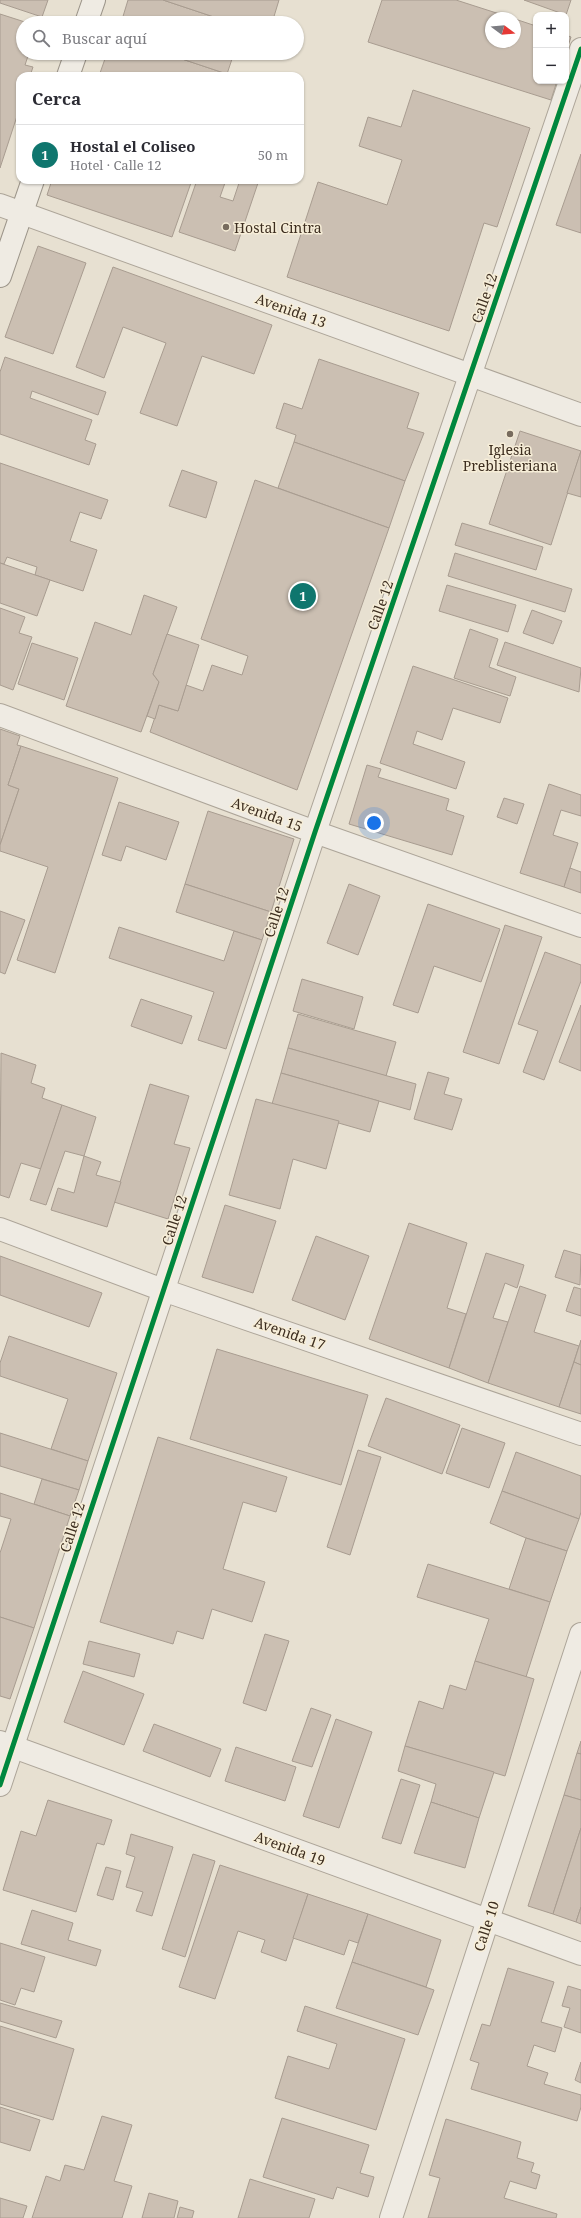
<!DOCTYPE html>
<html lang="es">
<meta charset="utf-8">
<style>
:root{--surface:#fff;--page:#f7f7f7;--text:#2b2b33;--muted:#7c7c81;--line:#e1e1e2;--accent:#0f766e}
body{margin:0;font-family:"Noto Serif",serif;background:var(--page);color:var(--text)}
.controls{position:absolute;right:12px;top:12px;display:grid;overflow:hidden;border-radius:8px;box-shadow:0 1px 3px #0004}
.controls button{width:36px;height:36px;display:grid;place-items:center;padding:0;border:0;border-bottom:1px solid var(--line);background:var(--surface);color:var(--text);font:20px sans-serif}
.compass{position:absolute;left:485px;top:12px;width:36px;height:36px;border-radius:50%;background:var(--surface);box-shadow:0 1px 3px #0004;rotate:106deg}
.you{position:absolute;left:374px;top:823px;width:14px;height:14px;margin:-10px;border:3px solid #fff;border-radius:50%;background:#1a73e8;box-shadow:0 0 0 6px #1a73e833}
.badge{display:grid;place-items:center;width:26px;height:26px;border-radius:50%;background:var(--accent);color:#fff;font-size:13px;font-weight:700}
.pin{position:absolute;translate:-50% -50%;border:2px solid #fff;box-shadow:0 1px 4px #0006}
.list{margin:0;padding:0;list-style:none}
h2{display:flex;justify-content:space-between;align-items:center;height:52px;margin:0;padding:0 16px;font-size:17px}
h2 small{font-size:13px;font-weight:400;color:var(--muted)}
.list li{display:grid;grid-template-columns:26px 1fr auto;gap:12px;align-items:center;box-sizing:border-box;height:60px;padding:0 16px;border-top:1px solid var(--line)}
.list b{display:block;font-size:15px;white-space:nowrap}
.list p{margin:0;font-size:13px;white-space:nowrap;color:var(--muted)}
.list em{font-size:13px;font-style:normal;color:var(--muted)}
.icon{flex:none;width:22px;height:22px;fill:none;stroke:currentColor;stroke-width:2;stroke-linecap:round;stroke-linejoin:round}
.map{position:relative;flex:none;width:581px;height:2218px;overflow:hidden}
.search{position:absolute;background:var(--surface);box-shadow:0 1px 3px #0004;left:16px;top:16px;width:288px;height:44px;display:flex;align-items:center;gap:10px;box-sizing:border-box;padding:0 14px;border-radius:22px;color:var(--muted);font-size:15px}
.panel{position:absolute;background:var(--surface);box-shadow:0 1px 3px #0004;left:16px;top:72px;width:288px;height:112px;border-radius:12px}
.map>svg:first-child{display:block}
</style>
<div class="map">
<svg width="581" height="2218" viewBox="0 0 581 2218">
<rect width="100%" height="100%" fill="#e7e0d1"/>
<!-- building -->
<g fill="#cbbfb2" stroke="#a89c90">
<polygon points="0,0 48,0 42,17 0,3"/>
<polygon points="128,0 163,0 232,23 121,23"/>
<polygon points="163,0 279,0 272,23 232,23"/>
<polygon points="382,0 456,0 512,18 491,18 491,42 515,42 515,19 536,26 536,81 557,81 551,100 368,42"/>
<polygon points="524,0 571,0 566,15"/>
<polygon points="0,14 28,23 23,23 23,53 29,53 25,65 33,67 30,76 20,76 20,107 0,168"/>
<polygon points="566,35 571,37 566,52"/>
<polygon points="107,53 164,53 233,76 99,76"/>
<polygon points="164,53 234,53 227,74"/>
<polygon points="413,90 530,128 497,227 484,223 449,331 287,277 318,182 387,205 402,160 359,146 368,117 401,127"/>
<polygon points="581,154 581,233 556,225"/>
<polygon points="52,180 192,180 172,237 47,195"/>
<polygon points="197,180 226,180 220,197 233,201 240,180 259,180 235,251 179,232"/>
<polygon points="38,246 86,263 53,354 5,337"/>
<polygon points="113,267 272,325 254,374 202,356 177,426 140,413 166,343 123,327 104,378 76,367"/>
<polygon points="5,357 106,392 98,415 32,391 30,398 92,420 85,440 96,444 89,465 0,434 0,372"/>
<polygon points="319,359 419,393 407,428 424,433 405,481 294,442 296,435 276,428 284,403 302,409"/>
<polygon points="520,431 581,451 551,545 489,524"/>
<polygon points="294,442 405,481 389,528 278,488"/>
<polygon points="581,451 581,497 567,493"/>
<polygon points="0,463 108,500 101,519 80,512 70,541 97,550 83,591 35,575 37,567 7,557 4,564 0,563"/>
<polygon points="182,470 217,482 206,518 169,506"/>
<polygon points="255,480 389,528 297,790 150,732 159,705 178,711 186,685 203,691 212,665 242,675 248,656 201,639"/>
<polygon points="462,523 543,547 536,570 455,545"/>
<polygon points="455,553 572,589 565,612 448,576"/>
<polygon points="0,563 50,580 37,616 0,603"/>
<polygon points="447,585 516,605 508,632 439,611"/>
<polygon points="144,595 177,607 153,674 159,682 141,732 66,706 95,622 131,635"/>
<polygon points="0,608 25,617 19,633 32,637 13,690 0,685"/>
<polygon points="532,610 562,621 553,644 523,633"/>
<polygon points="470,629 498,639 489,667 516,677 510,696 454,678"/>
<polygon points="167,634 199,645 178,711 159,705 155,719 147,716 159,682 153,674"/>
<polygon points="505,642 581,668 579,692 497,665"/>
<polygon points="32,643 78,658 64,700 18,684"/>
<polygon points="413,666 508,698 500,723 453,708 442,740 417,731 413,744 465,762 456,789 380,763"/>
<polygon points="0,729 20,736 17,745 21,746 8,785 19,789 0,845"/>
<polygon points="21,746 118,778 55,973 17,960 48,867 0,851 0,845 19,789 8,785"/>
<polygon points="367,765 381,769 378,777 449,799 446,810 464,816 452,855 349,824"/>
<polygon points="549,784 581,795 581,816 561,810 553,835 578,843 564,887 520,873"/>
<polygon points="504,798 524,804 517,824 497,817"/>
<polygon points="119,802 179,822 166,860 126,846 121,861 102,855"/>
<polygon points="208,811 294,839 271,912 185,884"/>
<polygon points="570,868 581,872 581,893 564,887"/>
<polygon points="185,884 271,912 262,940 176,912"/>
<polygon points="349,884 380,896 358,955 327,943"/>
<polygon points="428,904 500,929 481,982 434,966 418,1013 393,1005"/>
<polygon points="0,911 25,920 5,974 0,972"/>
<polygon points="505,925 542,937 499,1064 463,1052"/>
<polygon points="119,927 224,961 234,931 262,940 226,1049 198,1040 214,992 109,958"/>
<polygon points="545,952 581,965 581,981 544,1080 523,1072 538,1031 518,1024"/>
<polygon points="302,979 363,997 354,1029 293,1011"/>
<polygon points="141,999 192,1016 182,1044 131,1026"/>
<polygon points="581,1005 581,1071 559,1062"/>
<polygon points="298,1014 396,1042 386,1076 288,1048"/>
<polygon points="288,1048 416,1084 410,1110 281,1073"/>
<polygon points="1,1053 36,1065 31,1083 45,1088 42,1098 62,1105 41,1169 21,1163 9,1198 0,1195"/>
<polygon points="428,1072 449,1078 444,1094 462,1099 452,1130 414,1119"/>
<polygon points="281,1073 379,1101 370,1132 272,1104"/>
<polygon points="150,1084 189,1096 174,1144 190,1148 168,1219 114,1202"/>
<polygon points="256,1099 339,1121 326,1169 293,1159 280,1209 229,1195"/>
<polygon points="62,1105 96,1117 84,1156 65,1151 46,1205 30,1200"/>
<polygon points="84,1156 101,1162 96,1175 121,1182 107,1227 51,1210 58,1188 74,1193"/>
<polygon points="225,1205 276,1221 253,1293 202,1277"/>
<polygon points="409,1223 467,1243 447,1308 466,1314 449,1368 369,1339"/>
<polygon points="316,1236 369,1256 345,1320 292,1300"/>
<polygon points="564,1250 581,1255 580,1285 555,1277"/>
<polygon points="486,1253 524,1265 517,1288 505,1283 493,1318 508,1322 488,1383 449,1368"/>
<polygon points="0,1256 102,1293 89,1327 0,1295"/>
<polygon points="520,1286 546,1295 534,1332 579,1346 559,1407 488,1383"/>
<polygon points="574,1287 581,1289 581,1316 566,1311"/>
<polygon points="9,1336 117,1373 88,1461 51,1449 68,1399 0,1376 0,1363"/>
<polygon points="581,1340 581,1365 574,1362"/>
<polygon points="217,1349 368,1395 341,1485 190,1439"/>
<polygon points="574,1362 581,1365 581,1414 559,1407"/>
<polygon points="386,1398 460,1425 442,1474 368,1446"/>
<polygon points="462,1428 505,1443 489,1488 446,1473"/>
<polygon points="0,1433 88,1461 79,1490 0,1466"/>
<polygon points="158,1437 287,1477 276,1512 243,1502 223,1569 265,1582 252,1622 212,1609 203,1639 177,1631 173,1644 100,1622"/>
<polygon points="358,1450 381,1457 350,1555 327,1547"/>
<polygon points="516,1452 581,1476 581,1512 579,1519 502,1491"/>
<polygon points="42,1479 79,1490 70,1516 34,1504"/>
<polygon points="502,1491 579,1519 567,1551 526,1538 490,1523"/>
<polygon points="0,1493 70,1516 34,1628 0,1617 0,1553 11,1519 0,1516"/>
<polygon points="526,1538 567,1551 550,1602 509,1589"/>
<polygon points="428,1564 550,1602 526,1677 475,1661 489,1619 417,1597"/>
<polygon points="0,1617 34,1628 10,1699 0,1696"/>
<polygon points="265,1634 289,1641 266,1711 243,1703"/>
<polygon points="89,1641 140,1654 134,1677 83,1664"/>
<polygon points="475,1661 534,1679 505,1776 405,1746 419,1701 443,1709 450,1685 466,1690"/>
<polygon points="83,1671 144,1694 124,1745 64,1722"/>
<polygon points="311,1708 331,1715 312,1767 292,1761"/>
<polygon points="336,1719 372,1732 339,1828 303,1816"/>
<polygon points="154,1724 221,1749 210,1777 143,1751"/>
<polygon points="581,1741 581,1754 577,1753"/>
<polygon points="405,1746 494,1772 479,1818 431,1802 436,1784 398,1771"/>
<polygon points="236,1747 296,1767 285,1801 225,1781"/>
<polygon points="577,1753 581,1754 581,1800 564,1795"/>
<polygon points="401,1779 420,1785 401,1844 382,1838"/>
<polygon points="564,1795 581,1800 581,1828 553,1914 528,1906"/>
<polygon points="48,1800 112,1820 104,1845 97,1843 76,1912 3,1890 21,1831 36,1836"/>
<polygon points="431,1802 479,1818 465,1868 414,1853"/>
<polygon points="581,1828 581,1907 576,1922 553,1914"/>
<polygon points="131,1834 173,1847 152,1916 136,1911 143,1892 126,1887 135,1857 126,1854"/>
<polygon points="193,1854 215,1861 185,1957 162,1949"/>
<polygon points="220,1865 308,1894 286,1961 261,1952 265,1940 238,1931 215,1999 179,1987"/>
<polygon points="106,1867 121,1871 113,1900 97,1895"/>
<polygon points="308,1894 368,1914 358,1943 349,1940 344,1955 293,1938"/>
<polygon points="581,1907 581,1924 576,1922"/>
<polygon points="32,1910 73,1923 68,1940 101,1950 96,1966 21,1944"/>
<polygon points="368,1914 441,1940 426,1987 352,1962"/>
<polygon points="0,1943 45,1957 34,1992 21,1988 15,2005 0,2000"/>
<polygon points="352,1962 434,1990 418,2035 336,2008"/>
<polygon points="508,1968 554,1982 541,2022 562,2028 555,2052 534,2045 527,2066 548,2073 544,2084 581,2095 581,2107 577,2121 471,2089 479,2063 470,2060 482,2024 490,2026"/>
<polygon points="568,1986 581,1990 581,2033 564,2027 570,2008 562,2006"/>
<polygon points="0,2003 62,2021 56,2038 0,2021"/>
<polygon points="305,2006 405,2039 376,2130 275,2098 288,2056 329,2069 337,2044 297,2031"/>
<polygon points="0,2026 74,2049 53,2120 0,2104"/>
<polygon points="581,2062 581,2083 575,2080"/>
<polygon points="0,2107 40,2120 30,2151 0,2142"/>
<polygon points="102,2116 132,2125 114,2181 132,2186 122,2218 32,2218 46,2176 60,2181 65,2165 84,2170"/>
<polygon points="282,2118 369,2145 360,2173 374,2177 368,2197 337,2187 333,2199 263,2177"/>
<polygon points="446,2119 521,2142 517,2158 534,2163 531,2172 540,2175 536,2189 510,2181 504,2198 557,2214 556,2218 428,2218 440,2178 429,2175"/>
<polygon points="250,2179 315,2199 309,2218 238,2218"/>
<polygon points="149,2193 178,2201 174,2218 142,2218"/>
<polygon points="0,2198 27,2206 23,2218 0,2218"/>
<polygon points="180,2207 194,2211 192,2218 177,2218"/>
</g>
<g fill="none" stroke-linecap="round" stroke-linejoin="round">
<defs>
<g id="street">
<polyline points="0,205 581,415"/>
<polyline points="0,715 315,832 581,926"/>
<polyline points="0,1229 163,1290 581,1434"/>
<polyline points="0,1742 581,1954"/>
<polyline points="0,1785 315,832 581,49"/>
<polyline points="391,2218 581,1634"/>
</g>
<g id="secondary">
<polyline points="86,23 94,0"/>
<polyline points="68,76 76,53"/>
<polyline points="0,276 33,180"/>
</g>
</defs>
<!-- street casing -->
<use href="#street" stroke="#ada599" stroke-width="24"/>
<!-- secondary casing -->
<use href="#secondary" stroke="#9c958a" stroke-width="24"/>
<!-- street -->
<use href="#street" stroke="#efebe3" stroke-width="22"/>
<!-- secondary -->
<use href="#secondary" stroke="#efebe3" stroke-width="22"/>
<defs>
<polyline id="cycleway" points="0,1785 315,832 581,49"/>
</defs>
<!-- cycleway casing -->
<use href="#cycleway" stroke="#f7eed8" stroke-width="8"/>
<!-- cycleway -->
<use href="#cycleway" stroke="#00873e" stroke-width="5"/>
</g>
<!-- markers -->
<g fill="#786c5e" stroke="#f7eed8" stroke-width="1.5">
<circle cx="226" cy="227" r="4"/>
<circle cx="510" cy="434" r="4"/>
</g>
<g text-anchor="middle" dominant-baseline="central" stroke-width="3" stroke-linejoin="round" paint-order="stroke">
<!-- poi labels -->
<g font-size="14" fill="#3d2e20" stroke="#f7eed8" text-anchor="start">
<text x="234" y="227">Hostal Cintra</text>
<text x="510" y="449" text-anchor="middle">Iglesia<tspan x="510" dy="16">Preblisteriana</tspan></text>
</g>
<!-- street labels -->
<g font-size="14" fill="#3d2e20" stroke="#f7eed8">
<text transform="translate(484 298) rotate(-71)">Calle 12</text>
<text transform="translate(291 310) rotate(20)">Avenida 13</text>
<text transform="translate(380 605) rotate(-71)">Calle 12</text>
<text transform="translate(267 814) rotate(20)">Avenida 15</text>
<text transform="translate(276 912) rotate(-72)">Calle 12</text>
<text transform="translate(174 1220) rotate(-72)">Calle 12</text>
<text transform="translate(290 1333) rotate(19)">Avenida 17</text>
<text transform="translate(72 1527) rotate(-72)">Calle 12</text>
<text transform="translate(290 1848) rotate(20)">Avenida 19</text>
<text transform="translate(486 1926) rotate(-72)">Calle 10</text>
</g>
</g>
</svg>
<div class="controls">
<button>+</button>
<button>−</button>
</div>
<svg class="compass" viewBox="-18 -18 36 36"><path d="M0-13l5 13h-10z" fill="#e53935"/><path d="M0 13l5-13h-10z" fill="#7c7c81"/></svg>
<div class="you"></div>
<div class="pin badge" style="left:303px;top:596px">1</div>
<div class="search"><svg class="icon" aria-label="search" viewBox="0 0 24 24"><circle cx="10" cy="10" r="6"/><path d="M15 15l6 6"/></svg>Buscar aquí</div>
<section class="panel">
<h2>Cerca<small></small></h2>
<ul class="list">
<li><span class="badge">1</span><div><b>Hostal el Coliseo</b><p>Hotel · Calle 12</p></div><em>50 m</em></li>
</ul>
</section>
</div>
